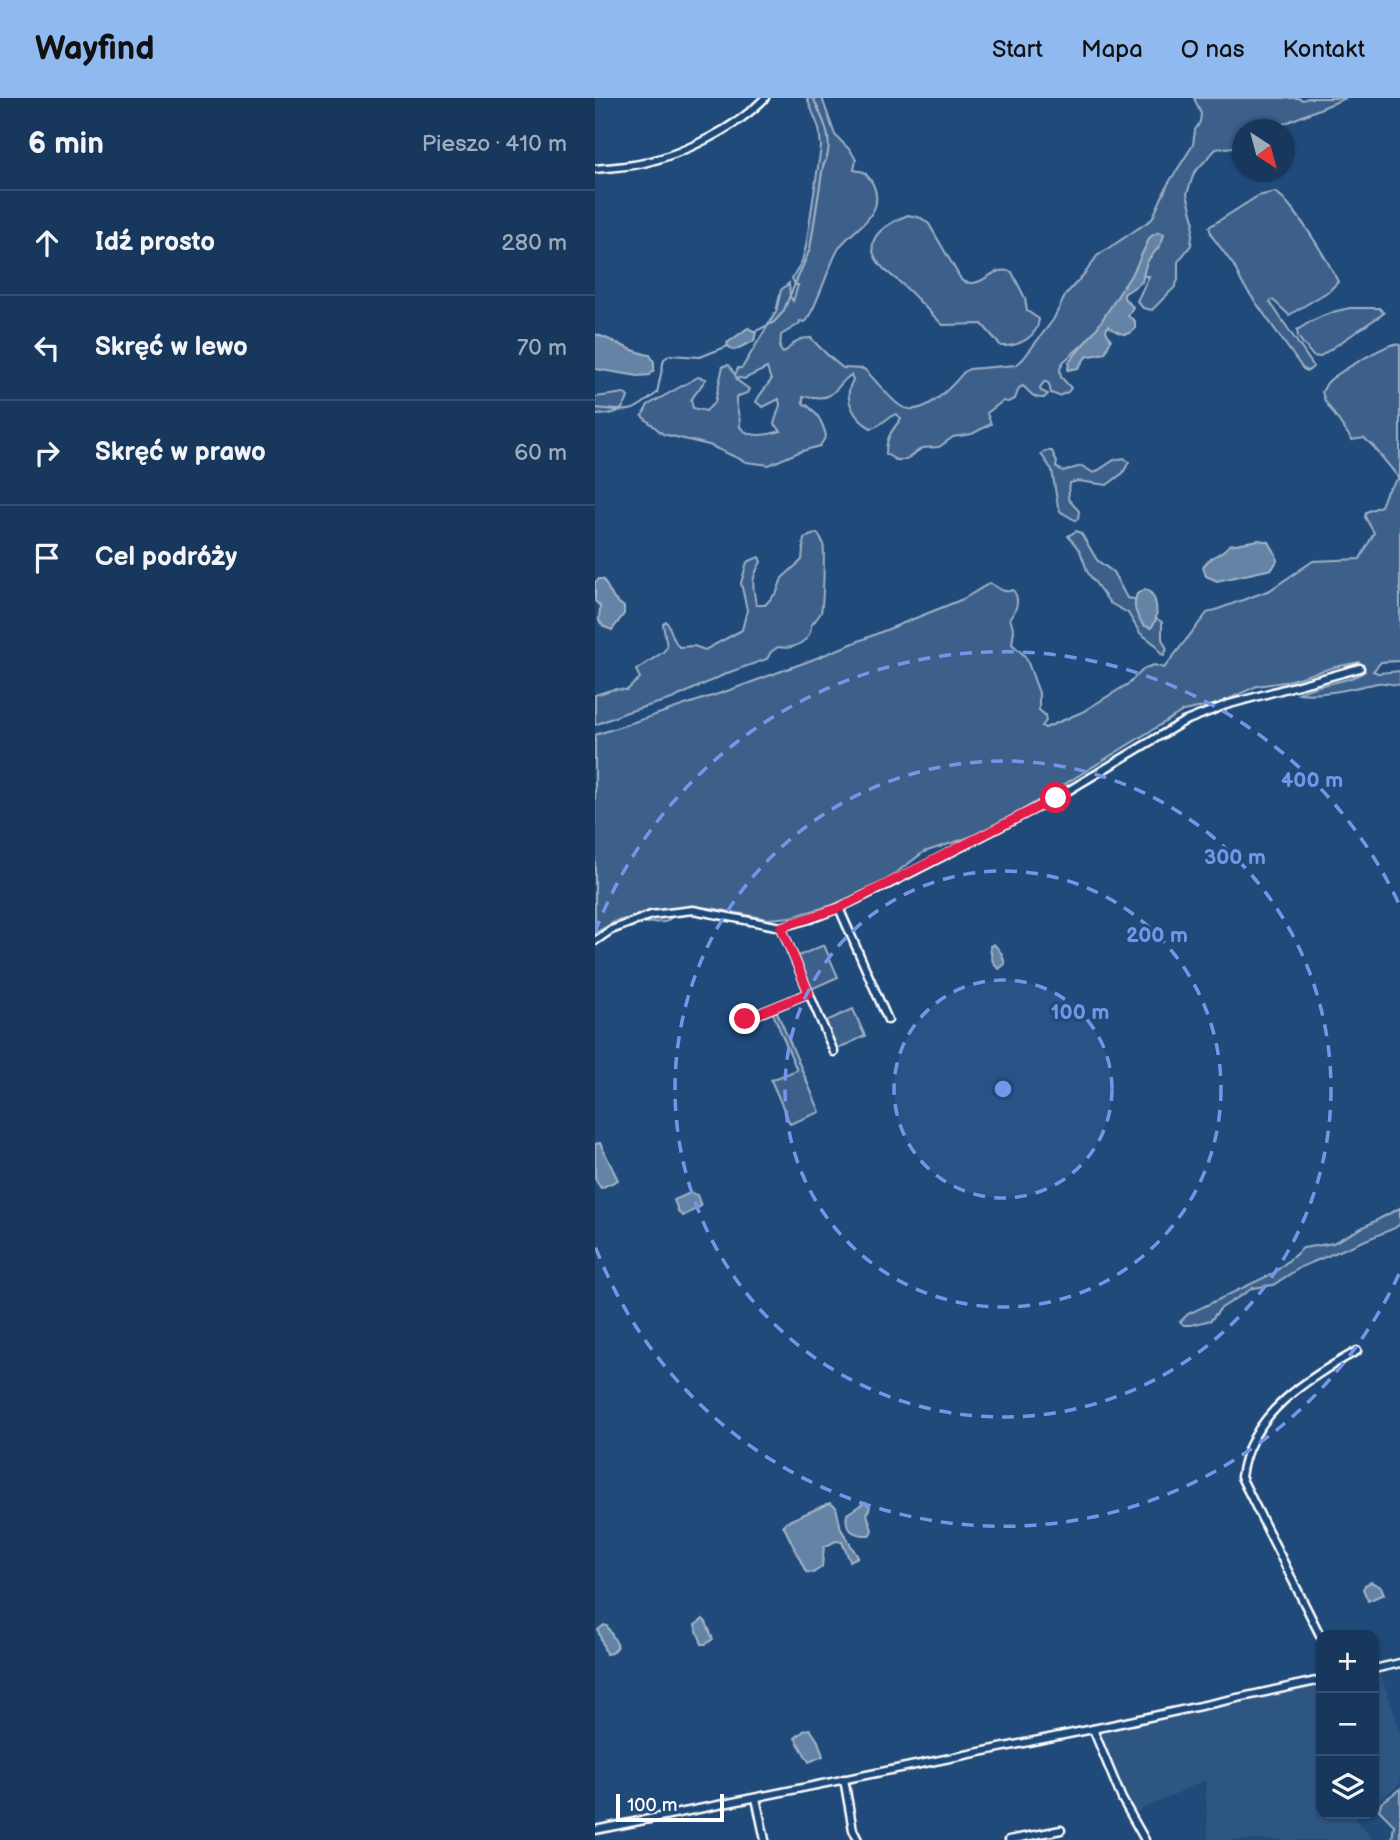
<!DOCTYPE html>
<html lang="pl">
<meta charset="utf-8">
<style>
:root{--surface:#17385c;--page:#244365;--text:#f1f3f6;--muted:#9eacbb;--line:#365272;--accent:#90b9f0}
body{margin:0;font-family:"Balsamiq Sans",sans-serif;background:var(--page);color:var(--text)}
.controls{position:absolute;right:21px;bottom:21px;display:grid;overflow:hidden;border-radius:14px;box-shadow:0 2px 5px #0004}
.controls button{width:63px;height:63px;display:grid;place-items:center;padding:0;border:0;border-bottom:2px solid var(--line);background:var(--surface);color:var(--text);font:35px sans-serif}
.compass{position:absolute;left:637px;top:21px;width:63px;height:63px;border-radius:50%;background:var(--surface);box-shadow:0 2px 5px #0004;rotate:144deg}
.scale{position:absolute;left:21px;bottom:18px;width:108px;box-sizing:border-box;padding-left:7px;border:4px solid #fff;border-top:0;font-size:19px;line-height:24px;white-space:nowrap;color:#fff;-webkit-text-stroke:5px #1f4a7a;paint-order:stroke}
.stop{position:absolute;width:21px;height:21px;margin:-16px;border:5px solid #e11d48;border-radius:50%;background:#fff}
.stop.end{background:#e11d48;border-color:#fff;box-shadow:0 2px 7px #0008}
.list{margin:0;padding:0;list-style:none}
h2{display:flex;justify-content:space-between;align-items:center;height:91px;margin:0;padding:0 28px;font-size:30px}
h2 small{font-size:23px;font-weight:400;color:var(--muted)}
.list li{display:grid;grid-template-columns:46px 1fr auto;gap:21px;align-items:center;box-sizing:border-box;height:105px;padding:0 28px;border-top:2px solid var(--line)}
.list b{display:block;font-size:26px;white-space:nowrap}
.list em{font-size:23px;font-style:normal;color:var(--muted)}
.icon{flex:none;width:38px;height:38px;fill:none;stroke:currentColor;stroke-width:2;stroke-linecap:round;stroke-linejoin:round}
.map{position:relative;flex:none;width:805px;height:1742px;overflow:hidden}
header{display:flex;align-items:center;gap:42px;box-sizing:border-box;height:98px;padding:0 35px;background:var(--accent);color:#111}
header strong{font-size:33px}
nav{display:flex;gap:38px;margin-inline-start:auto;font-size:24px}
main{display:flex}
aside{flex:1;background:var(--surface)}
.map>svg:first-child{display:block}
</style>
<header>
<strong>Wayfind</strong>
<nav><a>Start</a><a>Mapa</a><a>O nas</a><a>Kontakt</a></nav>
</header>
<main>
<aside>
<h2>6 min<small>Pieszo · 410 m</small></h2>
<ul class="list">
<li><svg class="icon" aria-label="ahead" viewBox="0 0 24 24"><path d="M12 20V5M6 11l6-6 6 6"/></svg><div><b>Idź prosto</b></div><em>280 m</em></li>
<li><svg class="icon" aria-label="left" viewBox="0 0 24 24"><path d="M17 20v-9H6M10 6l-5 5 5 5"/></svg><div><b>Skręć w lewo</b></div><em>70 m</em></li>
<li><svg class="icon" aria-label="right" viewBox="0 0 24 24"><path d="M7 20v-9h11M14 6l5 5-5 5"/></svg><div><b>Skręć w prawo</b></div><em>60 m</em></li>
<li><svg class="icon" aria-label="arrive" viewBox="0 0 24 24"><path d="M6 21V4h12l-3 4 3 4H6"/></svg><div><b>Cel podróży</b></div></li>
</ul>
</aside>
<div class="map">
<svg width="805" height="1742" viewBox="0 0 805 1742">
<rect width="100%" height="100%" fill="#1f4a7a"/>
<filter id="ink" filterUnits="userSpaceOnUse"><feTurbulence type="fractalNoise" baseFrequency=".0143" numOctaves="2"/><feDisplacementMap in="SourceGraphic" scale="14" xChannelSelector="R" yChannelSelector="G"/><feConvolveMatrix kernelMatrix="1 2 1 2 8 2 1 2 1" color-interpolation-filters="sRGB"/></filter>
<g filter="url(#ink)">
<!-- built -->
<g fill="#2e5683">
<polygon points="785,1574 805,1632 805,1686 779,1706 779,1576"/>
<polygon points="726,1587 726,1716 767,1716 760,1721 778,1742 616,1742 613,1739 610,1682 539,1715 502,1633"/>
</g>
<!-- green -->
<g fill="#3c618b" stroke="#9eb0c5" stroke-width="2" fill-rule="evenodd">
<path d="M212,0H227L240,37L256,53L261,62L259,72L269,74C278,83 284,95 280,109C274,126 254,135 244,150C234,166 220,216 209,224L205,223L204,226L186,237L185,251L188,255C200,247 198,240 216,240C226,251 236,261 248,270L269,271C281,282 291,297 304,307C327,323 356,289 369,274L374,271L421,267L428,261L458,222L471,196L490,175L502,158L557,121L573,86L598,47L600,32L605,24L606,16L599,0H703L708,2L713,0H751L683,28L681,31L648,32L647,48L621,51L599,75L592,96L599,122L596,147L583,164V182L580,189L557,212L548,210L542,203L554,178H540L501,235L468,264L465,271L466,279L476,290L473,294L464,298L456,295L454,286L450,283L445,289L446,293L453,296L449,300C438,301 436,295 428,288L424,290L420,301L413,304L408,303L392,315L396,326L377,336L358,339L344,349L327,350L311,362H301L291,356C291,340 296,333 306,321L302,316C292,318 287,328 276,330C259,321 247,300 258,282L256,277C247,282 243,293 233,298C224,302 217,297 208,299V305C221,312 228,325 231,338L225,348L204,354L174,367L151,364L114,347L68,336L47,318L53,307L103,279L111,281L96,302L98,310L111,313L120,304L128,268L134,267L140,277L143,270H147L181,214L186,192L194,185L195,198L198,203L203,187H200L197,180L207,163L211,148L226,49L224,30ZM172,270L176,282C171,290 165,295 161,304L168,309L184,301L185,307L179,326L186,333C172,337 155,341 145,329C146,317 140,311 141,299L152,295L154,291L143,283L141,279L149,281Z"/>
<path d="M680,94C697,103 734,164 743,184L734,193L694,217L678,202L675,204L717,266L718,269L713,273L708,271L647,185L639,168L617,138L614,129L663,98Z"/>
<path d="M313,117L326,120L334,126L367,183C390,192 395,166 417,174L430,200L432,213L444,221C443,239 423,249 406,248L387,226L348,227C335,215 323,201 310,189C303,182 295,177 289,171C262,144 288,127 313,117Z"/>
<path d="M755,210H784L789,215L724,259L718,258L703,239L702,232C718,221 736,213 755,210Z"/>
<path d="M800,246L805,247V563L786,564L778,573L783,575L805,573V587C798,587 789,584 783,585C757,590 731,598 704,595C725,584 752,586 770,573L764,564L740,569L689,584L662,588L623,606L588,613L394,733L329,754L290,783L238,807L196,819L173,821L116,810H90L70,824L48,825L43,819L21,823L0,835V637L135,592L214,563L368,501L395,485C404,490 408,496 418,492C426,502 421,512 415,521L419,532L417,546L429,557L432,562L444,595V612L450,617L451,623L447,628L450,630L487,614L533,586L550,570L559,567L569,570L612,515L675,492L718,463L765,461L779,435L770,419L771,414L786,408L792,393L804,380L778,348L769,340L757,342L730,303L727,294C729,291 730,287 733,284C740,276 790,247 800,246Z"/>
<path d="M29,295L33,299C28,317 15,316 0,317V299Z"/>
<polygon points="450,353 457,353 462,364 461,369 468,373 487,368 499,375 519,362 529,360 534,364 528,375 512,387 483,383 475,385 473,401 484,413 483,421 480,422 466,414 463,409 457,372 446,356"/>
<polygon points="481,433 486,435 502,462 518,474 532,500 546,502 557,518 567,524 567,541 572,551 569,557 566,556 561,547 545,535 533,515 515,505 493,475 485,453 473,438"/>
<path d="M222,435C225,438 227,441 228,445C230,452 228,507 226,514C224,519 219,523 216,528C216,544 198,552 183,549L176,554L172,561L135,574L77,601L32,614L0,627V597L19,591L32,592L45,580L41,572L68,554L72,549L68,526L71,523C77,532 77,541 84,549L99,548L110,552L147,532L152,512L146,485L152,464L164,459L166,464C155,483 158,486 161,507H170L182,494L187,480L207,462L209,440Z"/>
<polygon points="229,847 243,879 214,892 201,859"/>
<polygon points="258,911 270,938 240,952 229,924"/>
<polygon points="181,912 225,1014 195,1026 176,982 202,972 177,913"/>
<polygon points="805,1110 805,1126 800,1130 706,1169 678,1187 658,1190 625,1211 616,1222 596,1227 589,1227 585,1224 593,1216 679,1175 708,1150 738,1145"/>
<polygon points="805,1691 805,1742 797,1742 799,1727 784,1712 786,1705"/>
</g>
<!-- water -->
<g fill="#6583a4" stroke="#a3b5c8" stroke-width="2">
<path d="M564,134L569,136C567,148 561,152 554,161C549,168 549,176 547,184L529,196V200L538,209L533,218L540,223V231C531,241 522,234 513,228L511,233L516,242L510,255L491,259L483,270L473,272L474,264L502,230L540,171L555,139Z"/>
<polygon points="153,230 161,234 159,243 139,252 134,249 132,245"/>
<path d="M0,236C19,242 35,254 55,257L59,264V272L55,277L43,278L0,271Z"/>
<path d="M664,442L674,444L681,456L682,463L677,471L622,483L611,478L608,469C614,458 627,457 634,447Z"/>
<polygon points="4,481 8,481 19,501 29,509 29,516 17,532 9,529 4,523 5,508 0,503 0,484"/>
<path d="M550,491C563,496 565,520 556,530L548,527C541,516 537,508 542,496Z"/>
<path d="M399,846L407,856L410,866L404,871C397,866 396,858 395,848Z"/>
<polygon points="5,1045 23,1082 6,1090 0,1081 0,1046"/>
<polygon points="95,1095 102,1097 106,1108 88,1118 84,1115 79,1102"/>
<path d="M270,1404L275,1409L272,1416L277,1432L275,1437C260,1438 249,1433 252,1416Z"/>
<polygon points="235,1405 241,1409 246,1431 263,1459 255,1463 247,1444 241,1443 229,1449 227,1469 218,1475 211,1474 188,1427 191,1424"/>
<polygon points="776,1484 786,1489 789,1496 773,1503 768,1491 770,1487"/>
<polygon points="108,1521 111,1524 118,1541 111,1546 107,1546 100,1527"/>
<polygon points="9,1527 12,1528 22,1546 22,1549 16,1555 11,1556 3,1532"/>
<polygon points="215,1631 223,1643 228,1658 214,1664 200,1640 210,1632"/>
</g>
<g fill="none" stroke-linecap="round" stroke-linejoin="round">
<!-- stream -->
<g stroke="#a3b5c8" stroke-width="2">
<path d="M159,234L179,224L188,214L215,151L228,68C241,46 229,22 218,0"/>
<path d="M0,310C37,312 31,319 62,295L69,261L75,257L105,259L133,248"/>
</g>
<defs>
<g id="street">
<path d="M0,71C16,69 33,69 49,65C90,55 141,30 170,0"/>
<polyline points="244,810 293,922"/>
<polyline points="186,829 239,954"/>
<polyline points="0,843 16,832 56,817 98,812 186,829 215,821 244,810 294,786 461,700 588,624 631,607 765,570"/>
<polyline points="151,921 214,895"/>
<path d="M726,1539L646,1379C654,1316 712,1281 762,1253"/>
<polyline points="779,1571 805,1565"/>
<polyline points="498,1631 527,1701 550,1742"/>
<polyline points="249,1681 258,1732 263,1742"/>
<polyline points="161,1700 170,1742"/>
<polyline points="0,1732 498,1631 726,1582"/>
<polyline points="414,1742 466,1732"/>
</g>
</defs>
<!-- street casing -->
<use href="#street" stroke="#fff" stroke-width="11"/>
<!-- street -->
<use href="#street" stroke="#1f4a7a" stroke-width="6"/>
</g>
</g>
<g fill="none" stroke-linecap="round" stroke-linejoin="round" filter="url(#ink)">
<!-- route -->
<polyline stroke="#e11d48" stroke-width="9" points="150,921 214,895 186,829 244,810 461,700"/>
</g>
<!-- distance rings -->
<circle cx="408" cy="991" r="109" fill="#7795e8" fill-opacity=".12"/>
<g fill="none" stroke="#7795e8" stroke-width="3.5" stroke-dasharray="12 9">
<circle cx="408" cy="991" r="109"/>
<circle cx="408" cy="991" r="218"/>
<circle cx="408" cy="991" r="328"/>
<path d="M804 1176A437 437 0 0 1 0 1148M0 834A437 437 0 0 1 804 806"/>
</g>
<circle cx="408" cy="991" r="10" fill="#7795e8" stroke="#1f4a7a" stroke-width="3.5"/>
<g font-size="21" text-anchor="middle" font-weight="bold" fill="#7795e8" stroke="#1f4a7a" stroke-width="6" stroke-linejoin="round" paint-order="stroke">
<text x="717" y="689">400 m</text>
<text x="640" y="766">300 m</text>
<text x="562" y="844">200 m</text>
<text x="485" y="921">100 m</text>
</g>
</svg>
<div class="controls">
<button>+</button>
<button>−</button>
<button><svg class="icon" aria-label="layers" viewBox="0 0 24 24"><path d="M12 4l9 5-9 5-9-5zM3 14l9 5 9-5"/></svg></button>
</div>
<svg class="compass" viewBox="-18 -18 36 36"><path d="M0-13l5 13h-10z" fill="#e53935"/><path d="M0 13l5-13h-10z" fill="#9eacbb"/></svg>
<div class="scale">100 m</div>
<div class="stop" style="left:461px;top:700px"></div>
<div class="stop end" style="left:150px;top:921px"></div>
</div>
</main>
